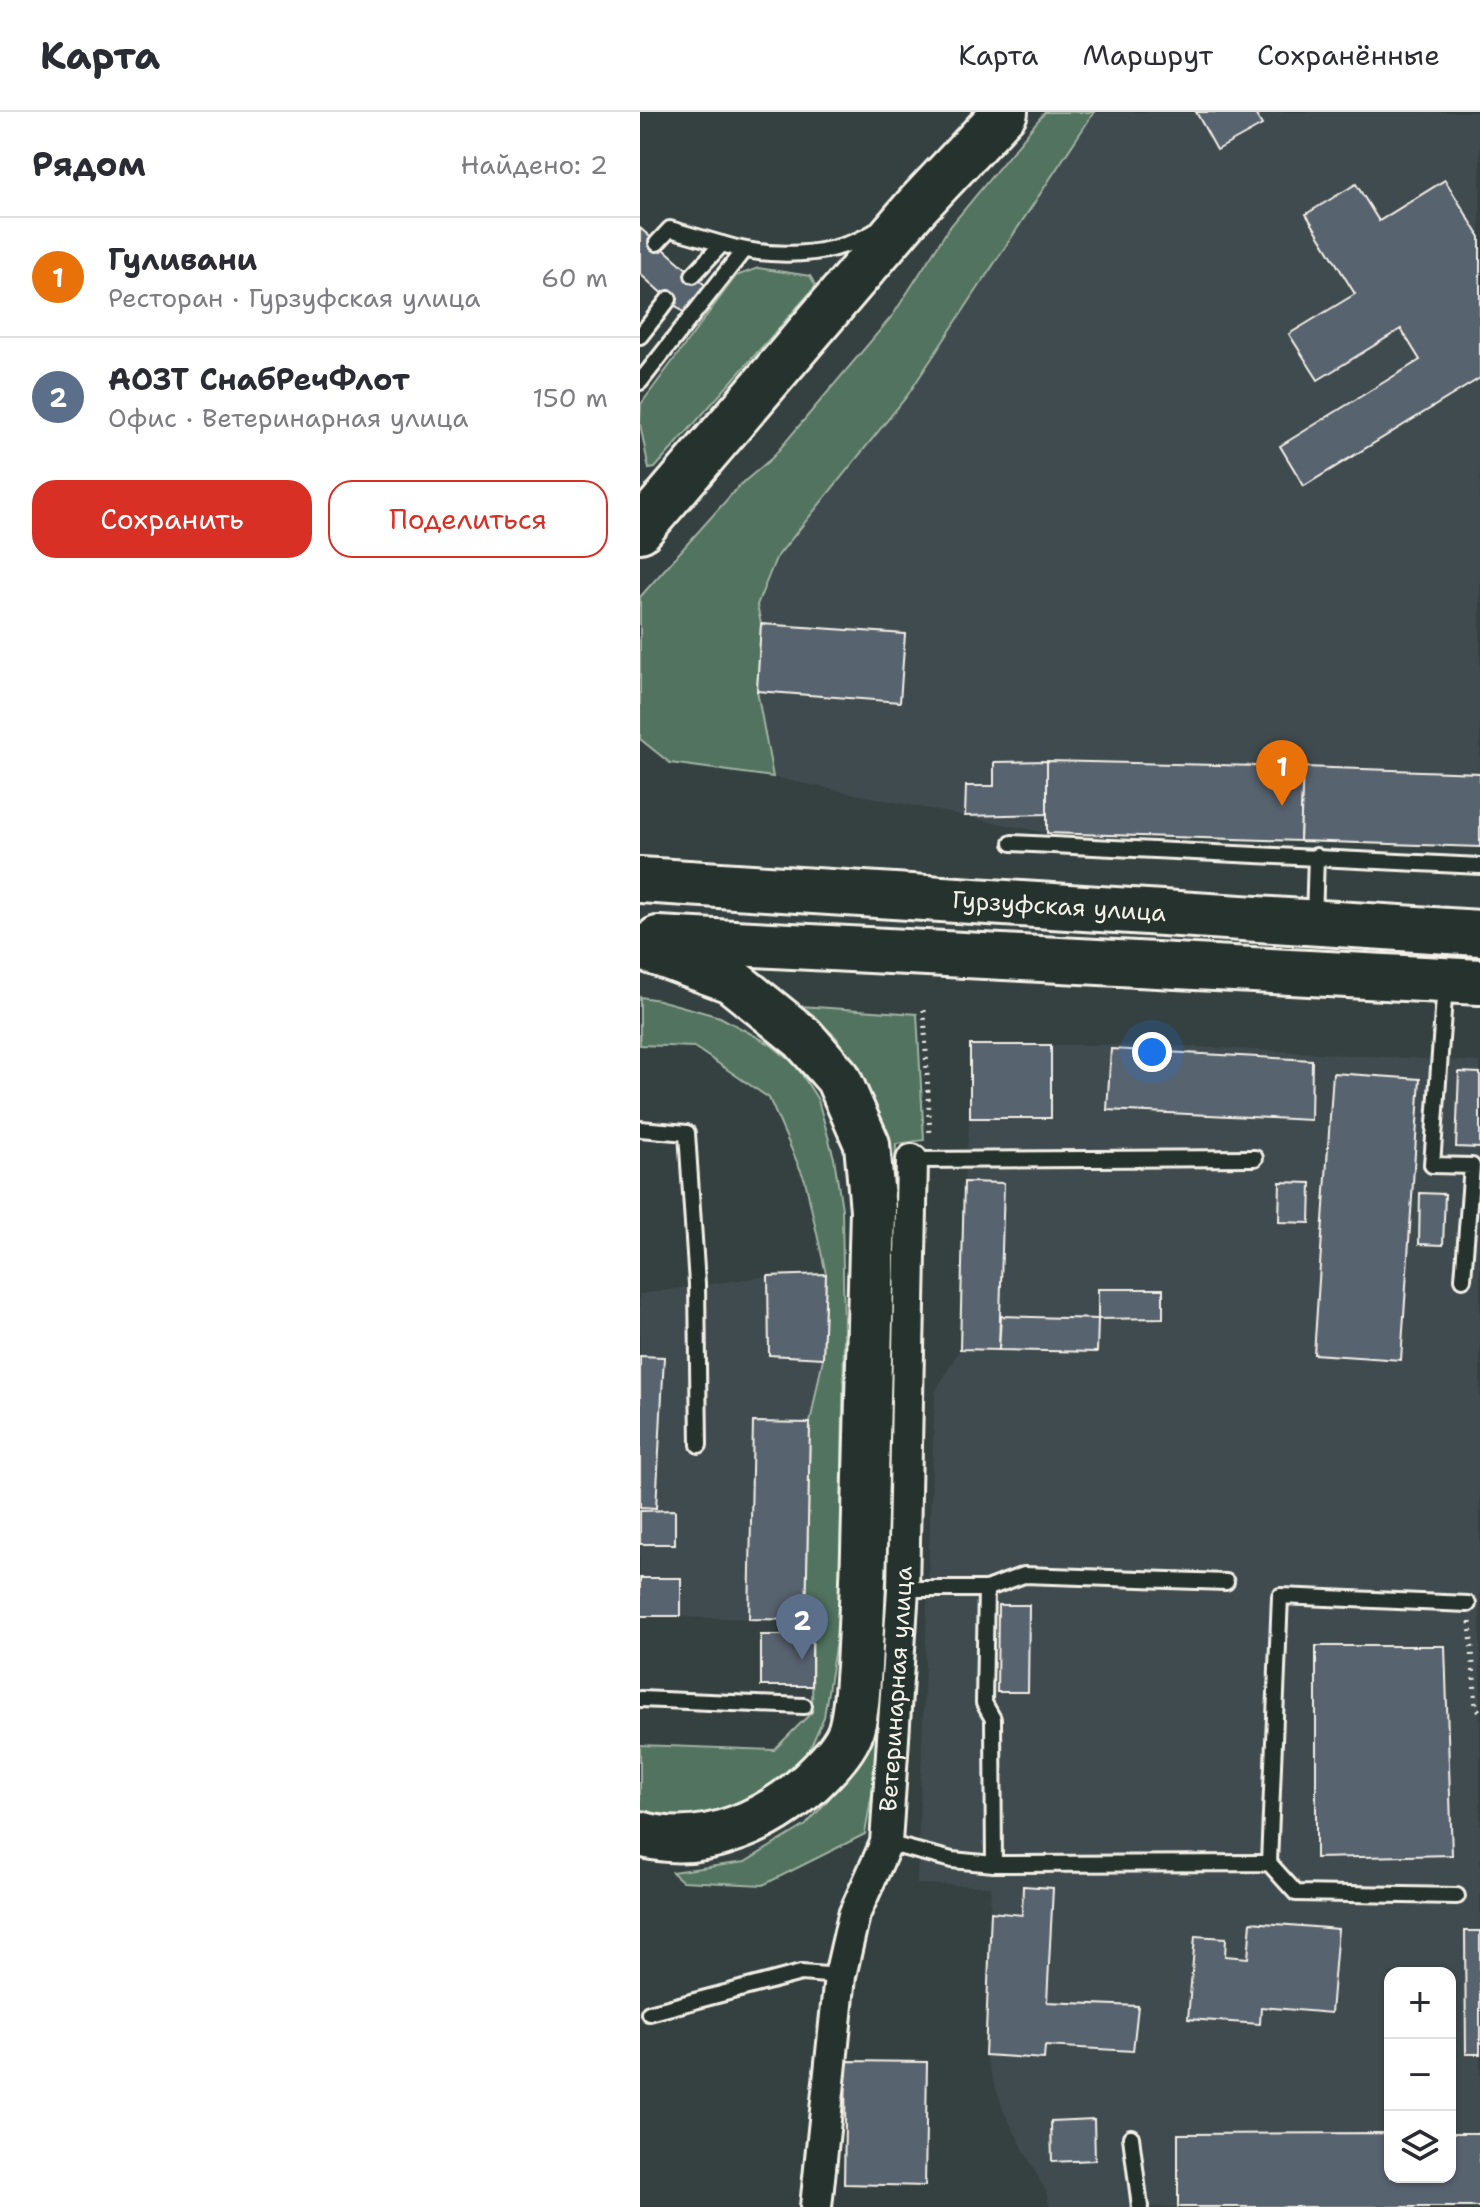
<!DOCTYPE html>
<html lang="ru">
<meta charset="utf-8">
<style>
:root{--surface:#fff;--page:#f2f2f3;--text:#2b2b33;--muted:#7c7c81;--line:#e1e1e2;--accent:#d93025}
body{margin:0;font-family:"Shantell Sans",sans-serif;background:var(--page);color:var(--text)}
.controls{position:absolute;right:24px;bottom:24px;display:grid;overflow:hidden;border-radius:16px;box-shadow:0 2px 6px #0004}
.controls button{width:72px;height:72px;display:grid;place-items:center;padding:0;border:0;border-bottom:2px solid var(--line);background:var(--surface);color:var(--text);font:40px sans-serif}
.you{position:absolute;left:512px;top:940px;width:28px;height:28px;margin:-20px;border:6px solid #fff;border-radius:50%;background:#1a73e8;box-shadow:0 0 0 12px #1a73e833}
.badge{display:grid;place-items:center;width:52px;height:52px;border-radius:50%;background:var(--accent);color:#fff;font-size:26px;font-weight:700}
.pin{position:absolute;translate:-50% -66px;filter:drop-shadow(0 2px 4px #0008)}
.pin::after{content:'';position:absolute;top:42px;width:28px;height:24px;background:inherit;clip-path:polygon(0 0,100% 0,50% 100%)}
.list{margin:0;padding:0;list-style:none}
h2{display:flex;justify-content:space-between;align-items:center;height:104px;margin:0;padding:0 32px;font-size:34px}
h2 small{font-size:26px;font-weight:400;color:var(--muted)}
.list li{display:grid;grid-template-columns:52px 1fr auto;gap:24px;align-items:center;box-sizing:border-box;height:120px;padding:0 32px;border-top:2px solid var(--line)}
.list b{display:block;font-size:30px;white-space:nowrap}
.list p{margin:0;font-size:26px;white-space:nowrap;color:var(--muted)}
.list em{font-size:26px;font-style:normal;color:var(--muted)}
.actions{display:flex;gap:16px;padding:24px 32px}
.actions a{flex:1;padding:18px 0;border:2px solid var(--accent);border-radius:24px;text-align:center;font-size:28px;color:var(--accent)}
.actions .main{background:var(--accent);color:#fff}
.icon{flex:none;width:44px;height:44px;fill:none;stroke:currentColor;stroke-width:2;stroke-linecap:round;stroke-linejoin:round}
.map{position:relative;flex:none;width:840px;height:2095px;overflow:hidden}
header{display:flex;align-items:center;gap:48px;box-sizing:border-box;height:112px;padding:0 40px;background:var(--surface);border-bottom:2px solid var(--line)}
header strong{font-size:38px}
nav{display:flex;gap:44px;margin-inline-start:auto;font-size:28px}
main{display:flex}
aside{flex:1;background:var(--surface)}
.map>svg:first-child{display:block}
</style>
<header>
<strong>Карта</strong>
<nav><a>Карта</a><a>Маршрут</a><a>Сохранённые</a></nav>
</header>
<main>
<aside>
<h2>Рядом<small>Найдено: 2</small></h2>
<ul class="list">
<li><span class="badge" style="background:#e8710a">1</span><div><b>Гуливани</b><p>Ресторан · Гурзуфская улица</p></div><em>60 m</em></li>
<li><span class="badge" style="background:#5c6f8a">2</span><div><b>АОЗТ СнабРечФлот</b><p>Офис · Ветеринарная улица</p></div><em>150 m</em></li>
</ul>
<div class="actions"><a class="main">Сохранить</a><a>Поделиться</a></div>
</aside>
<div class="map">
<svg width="840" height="2095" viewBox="0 0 840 2095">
<rect width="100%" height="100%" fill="#354141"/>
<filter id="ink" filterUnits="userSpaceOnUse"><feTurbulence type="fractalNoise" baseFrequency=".0125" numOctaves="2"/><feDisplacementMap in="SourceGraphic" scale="16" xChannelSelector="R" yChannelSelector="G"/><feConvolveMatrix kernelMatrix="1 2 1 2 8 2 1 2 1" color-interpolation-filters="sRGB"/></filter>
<g filter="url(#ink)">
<!-- built -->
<g fill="#404b4f" fill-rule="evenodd">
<polygon points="454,0 840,0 840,735 407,721 133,665 117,579 121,512 117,493 136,446 267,284"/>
<path d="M330,933H520L840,950V2095H410L406,2080L364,2000L345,1943L351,1774L277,1772L295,1280L320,1237L324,1070L330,1006ZM750,1861H810V2065H750Z"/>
<polygon points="186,1162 183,1246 170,1311 166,1508 0,1504 0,1182 128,1164"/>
</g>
<!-- green -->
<g fill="#51735e" stroke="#a2b2a3" stroke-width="2">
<polygon points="405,0 454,0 267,284 136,446 117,493 121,512 117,579 133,665 30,651 0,627 0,485 99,374 132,346 253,203 309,116"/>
<polygon points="118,156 170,164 176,174 15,356 9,357 0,312 1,292 96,164"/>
<polygon points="0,885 19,888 80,905 130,932 156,953 178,988 194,1046 202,1097 204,1221 200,1503 184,1605 167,1643 130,1676 95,1698 72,1705 0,1706 0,1633 134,1638 172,1600 173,1517 166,1508 170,1311 183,1246 186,1162 165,1068 129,986 54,935 0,933"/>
<polygon points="160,894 277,902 284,1028 256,1032 246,1545 238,1646 225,1722 123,1773 42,1769 32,1760 105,1750 166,1713 215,1657 233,1598 222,968 196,925"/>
</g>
<!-- building -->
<g fill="#586370" stroke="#f4f1e8" stroke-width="2">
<polygon points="556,0 614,0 622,13 577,38"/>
<polygon points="805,68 840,125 840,266 664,374 640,334 780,248 761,217 678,268 649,222 715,182 666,102 716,72 739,109"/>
<polygon points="0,116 74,181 51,207 0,162"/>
<polygon points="121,512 265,522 260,590 117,579"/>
<polygon points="407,649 663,655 660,729 407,721"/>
<polygon points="407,649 407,702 325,704 326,674 354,674 354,650"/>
<polygon points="663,655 840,661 840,735 660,729"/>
<rect x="330" y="933" width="81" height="73"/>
<polygon points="471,937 672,948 671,1008 467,998"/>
<polygon points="819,960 840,961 840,1036 816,1035"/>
<polygon points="693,961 780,967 761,1248 674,1242"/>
<polygon points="324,1070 364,1071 359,1238 320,1237"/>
<polygon points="640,1070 671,1071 670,1111 639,1110"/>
<polygon points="780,1081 805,1082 803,1133 779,1132"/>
<polygon points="186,1162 183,1246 129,1243 128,1164"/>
<polygon points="458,1177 523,1177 523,1206 458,1207"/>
<polygon points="361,1204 458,1207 457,1240 359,1238"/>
<polygon points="0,1244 24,1245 16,1396 0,1395"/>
<polygon points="113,1310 170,1311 166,1508 109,1507"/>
<polygon points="35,1398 35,1432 0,1432 0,1399"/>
<rect x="0" y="1466" width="41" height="38"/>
<polygon points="358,1493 389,1493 388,1580 357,1580"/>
<rect x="121" y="1523" width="51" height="51"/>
<polygon points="676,1534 805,1534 812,1743 676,1746"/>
<polygon points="383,1774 413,1776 407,1890 498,1894 493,1939 405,1934 404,1947 345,1943 351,1800 382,1803"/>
<polygon points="611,1810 698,1817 691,1901 621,1895 620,1912 548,1907 555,1824 586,1826 585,1844 608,1846"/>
<polygon points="825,1819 840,1819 840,1942 826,1942"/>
<polygon points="206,1949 287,1950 285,2074 204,2072"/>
<polygon points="454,2007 455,2048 412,2050 411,2009"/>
<polygon points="750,2021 750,2065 810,2065 810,2021 840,2021 840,2095 538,2095 538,2022"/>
</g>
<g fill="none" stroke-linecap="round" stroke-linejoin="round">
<defs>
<g id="lane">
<polyline points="17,131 30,117 82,132"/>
<path d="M53,163L82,132C130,147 190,146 234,120"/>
<polyline points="0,224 29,187"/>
<polyline points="0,270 103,139"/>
<polyline points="372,731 840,754"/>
<polyline points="674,808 676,744"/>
<polyline points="805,872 792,1053 832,1054 823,1167"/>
<polyline points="0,1017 47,1021 57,1172 59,1333"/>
<polyline points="272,1048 615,1046"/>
<polyline points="263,1477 346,1477 384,1463 586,1470"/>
<polyline points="346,1477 344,1591 353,1607 354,1752"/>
<polyline points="0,1587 164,1594"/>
<polyline points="246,1731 312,1748 354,1752 629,1751 656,1781 817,1784"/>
<polyline points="629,1751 640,1484 828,1492"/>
<polyline points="9,1901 161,1861 200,1864"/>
<polyline points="491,2025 500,2095"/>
</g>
<g id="street">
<path id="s1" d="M176,2095L200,1864L214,1803L246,1731L263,1477L272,1048"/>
</g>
<g id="primary">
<polyline points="0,418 276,95 365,0"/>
<path id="s2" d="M0,768L840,821"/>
<polyline points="18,827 840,870"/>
<path d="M0,835L91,868L163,926L198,966L227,1032L233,1098C230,1212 227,1326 224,1439C223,1478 221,1516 219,1555C217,1577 217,1600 210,1621C204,1636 192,1649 181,1660C136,1707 65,1741 0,1722"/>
</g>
</defs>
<!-- lane casing -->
<use href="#lane" stroke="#f4f1e8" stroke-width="20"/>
<!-- street casing -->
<use href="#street" stroke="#f4f1e8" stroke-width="36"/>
<!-- primary casing -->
<use href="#primary" stroke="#f4f1e8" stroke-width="50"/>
<!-- path -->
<g stroke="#f4f1e8" stroke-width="5" stroke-dasharray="2 6" stroke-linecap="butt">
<polyline points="284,898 290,1024"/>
<polyline points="830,1510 836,1595 840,1600"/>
</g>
<!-- lane -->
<use href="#lane" stroke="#26332d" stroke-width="14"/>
<!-- street -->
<use href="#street" stroke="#26332d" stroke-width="30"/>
<!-- primary -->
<use href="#primary" stroke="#26332d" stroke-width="44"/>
</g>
</g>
<g text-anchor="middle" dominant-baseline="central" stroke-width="6" stroke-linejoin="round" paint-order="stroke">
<!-- street labels -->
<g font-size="24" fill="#f4f1e8" stroke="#26332d">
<text stroke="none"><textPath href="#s2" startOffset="420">Гурзуфская улица</textPath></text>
<text stroke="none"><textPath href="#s1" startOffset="528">Ветеринарная улица</textPath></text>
</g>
</g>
</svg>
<div class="controls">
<button>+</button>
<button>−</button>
<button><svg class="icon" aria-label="layers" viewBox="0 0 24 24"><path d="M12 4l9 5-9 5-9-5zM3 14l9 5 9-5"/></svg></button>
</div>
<div class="you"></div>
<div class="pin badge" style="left:642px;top:694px;background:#e8710a">1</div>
<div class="pin badge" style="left:162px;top:1548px;background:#5c6f8a">2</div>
</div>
</main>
